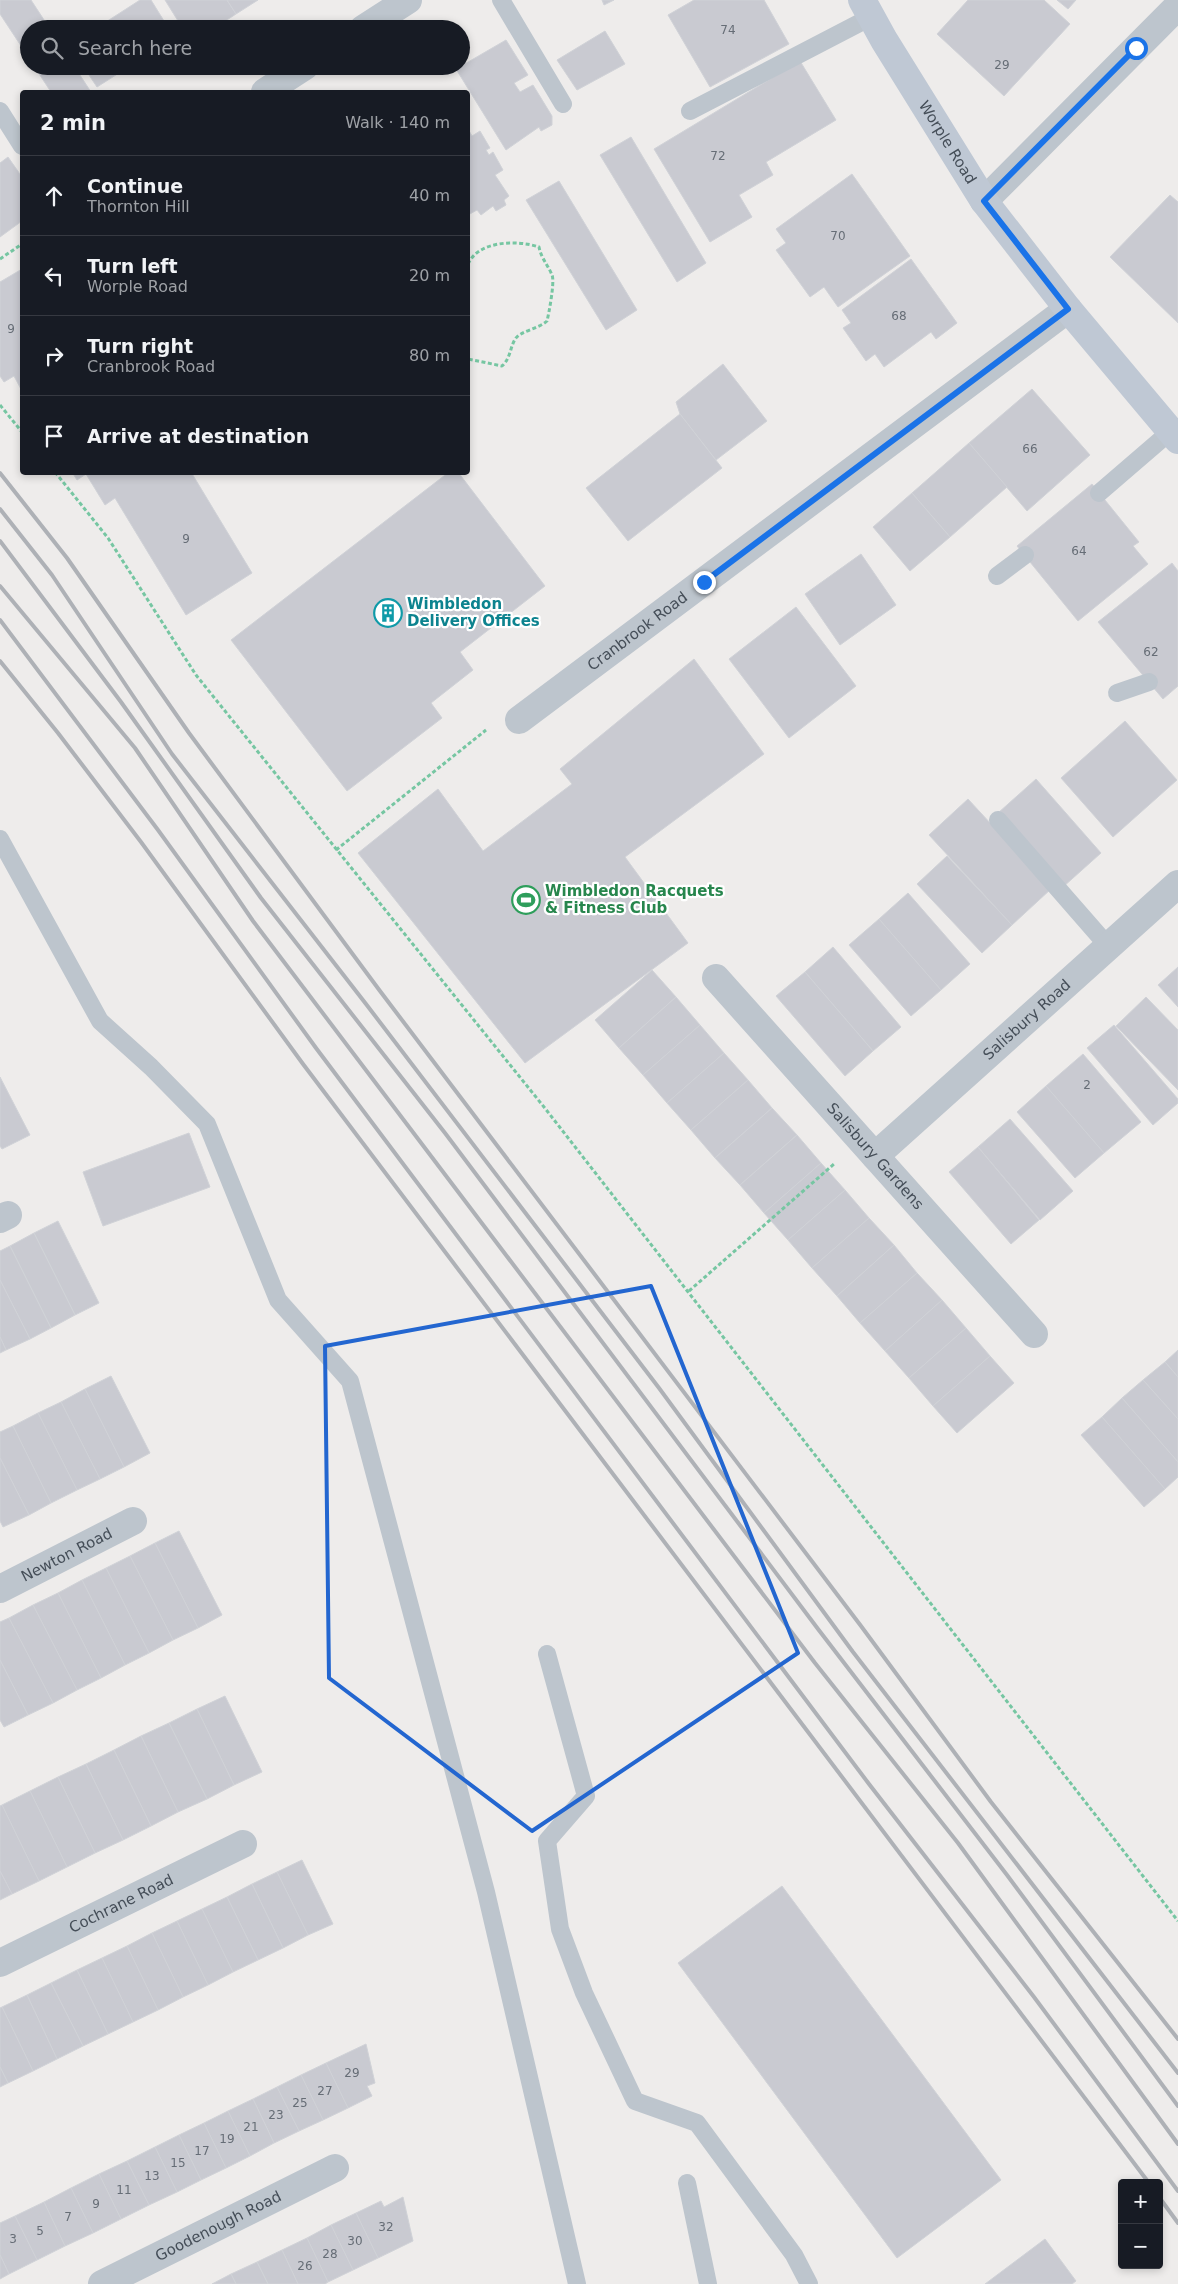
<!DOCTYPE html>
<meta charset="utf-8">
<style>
:root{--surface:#171b24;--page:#242831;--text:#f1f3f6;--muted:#9ea1a6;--line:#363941}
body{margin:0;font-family:"DejaVu Sans",sans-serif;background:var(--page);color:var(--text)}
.controls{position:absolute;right:15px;bottom:15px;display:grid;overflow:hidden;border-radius:5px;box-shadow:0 2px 8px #0003}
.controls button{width:45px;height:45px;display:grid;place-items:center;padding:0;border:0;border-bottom:1px solid var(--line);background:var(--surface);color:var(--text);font:25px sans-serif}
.stop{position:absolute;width:15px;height:15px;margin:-11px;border:4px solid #1a73e8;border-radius:50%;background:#fff}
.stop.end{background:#1a73e8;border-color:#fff;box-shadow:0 1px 5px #0008}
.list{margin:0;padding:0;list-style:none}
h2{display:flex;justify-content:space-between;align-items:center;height:65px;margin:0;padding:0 20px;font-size:21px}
h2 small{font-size:16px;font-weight:400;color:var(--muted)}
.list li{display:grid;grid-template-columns:32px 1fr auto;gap:15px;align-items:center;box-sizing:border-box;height:80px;padding:0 20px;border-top:1px solid var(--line)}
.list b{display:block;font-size:19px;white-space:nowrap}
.list p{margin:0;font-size:16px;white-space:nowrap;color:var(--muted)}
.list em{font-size:16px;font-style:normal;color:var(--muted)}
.icon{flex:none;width:28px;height:28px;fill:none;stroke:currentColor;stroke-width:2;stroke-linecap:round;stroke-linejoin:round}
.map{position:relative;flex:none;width:1178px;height:2284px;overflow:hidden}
.search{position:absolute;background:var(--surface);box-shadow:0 2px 8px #0003;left:20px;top:20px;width:450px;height:55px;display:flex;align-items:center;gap:12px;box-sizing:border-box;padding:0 18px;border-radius:28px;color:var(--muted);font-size:19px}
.panel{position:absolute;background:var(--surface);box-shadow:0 2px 8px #0003;left:20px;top:90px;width:450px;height:385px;border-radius:5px}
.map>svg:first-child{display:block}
</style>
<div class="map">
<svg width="1178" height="2284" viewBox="0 0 1178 2284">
<rect width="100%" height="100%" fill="#eeeceb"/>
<!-- building -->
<g fill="#c9cad1" stroke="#d0d2d7">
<polygon points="0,0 31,0 50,29 29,29 29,58 0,14"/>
<polygon points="140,0 151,0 169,29 95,29"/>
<polygon points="165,0 227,0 236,14 213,29 183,29"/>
<polygon points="227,0 258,0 236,14"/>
<polygon points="602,0 614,0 604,5"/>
<polygon points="694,0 764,0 789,44 710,87 668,15"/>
<polygon points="968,0 1044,0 1070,24 1004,96 937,34"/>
<polygon points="1057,0 1076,0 1068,9"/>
<polygon points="605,31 625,64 577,90 557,60"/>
<polygon points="506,40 528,75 514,83 520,92 533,85 552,116 552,125 541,131 539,127 506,150 456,69"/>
<polygon points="800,61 836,120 766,162 773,175 739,195 752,217 710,242 654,149"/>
<polygon points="34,66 74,66 91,92 51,92"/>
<polygon points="83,66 130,66 97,87"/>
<polygon points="468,129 472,136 480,131 490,148 486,150 489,155 493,152 503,170 495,175 509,196 504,200 506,205 496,211 493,206 481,215 477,210 468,215"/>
<polygon points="631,137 706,263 677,282 600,155"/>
<polygon points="8,157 22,177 22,221 0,237 0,163"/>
<polygon points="852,174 910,256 838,307 824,287 810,297 776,250 786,243 776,229"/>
<polygon points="559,181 637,310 606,330 526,200"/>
<polygon points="1170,195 1178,202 1178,323 1110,257"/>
<polygon points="911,259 957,323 936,339 931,332 884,367 875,354 866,361 843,328 851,323 842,310"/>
<polygon points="22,269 22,391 14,376 4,382 0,376 0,282"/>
<polygon points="723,364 767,421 716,460 680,414 676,402"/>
<polygon points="1032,389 1090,455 1027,511 969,443"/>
<polygon points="680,414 722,468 628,541 586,488"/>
<polygon points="969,443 1007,487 950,537 912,493"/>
<polygon points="72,472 191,472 252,573 186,615 115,498 105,505 86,474 77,480"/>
<polygon points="449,472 458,472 545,586 460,652 473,670 431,703 442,718 347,791 231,640"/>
<polygon points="1092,484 1139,542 1133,546 1148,564 1078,621 1017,546"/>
<polygon points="912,493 950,537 910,571 873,527"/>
<polygon points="861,554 896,605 840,645 805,594"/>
<polygon points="1172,563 1178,571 1178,686 1163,699 1098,622"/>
<polygon points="796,607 856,686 789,738 729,659"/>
<polygon points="694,659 764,754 625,857 688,943 525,1063 358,853 438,789 483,851 572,784 560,769"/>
<polygon points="1125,721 1177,780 1113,837 1061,778"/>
<polygon points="1036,779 1101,853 1063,887 998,813"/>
<polygon points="968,799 1051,889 1012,925 929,835"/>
<polygon points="947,856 1012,925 982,953 917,884"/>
<polygon points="908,893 970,964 941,990 879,919"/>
<polygon points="879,919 941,990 911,1016 849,945"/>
<polygon points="833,947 901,1027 873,1051 805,972"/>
<polygon points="1178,967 1178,1007 1158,985"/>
<polygon points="652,970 676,997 619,1048 595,1020"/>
<polygon points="805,972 873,1051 845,1076 776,996"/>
<polygon points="676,997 700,1025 643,1075 619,1048"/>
<polygon points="1146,997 1178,1030 1178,1090 1116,1026"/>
<polygon points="700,1025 724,1053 667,1103 643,1075"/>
<polygon points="1114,1025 1178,1099 1178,1103 1153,1125 1087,1048"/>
<polygon points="724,1053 748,1080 691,1130 667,1103"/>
<polygon points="1083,1054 1141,1122 1104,1153 1046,1086"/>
<polygon points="0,1077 30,1135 2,1149 0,1146"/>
<polygon points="748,1080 772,1108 715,1158 691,1130"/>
<polygon points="1046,1086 1104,1153 1075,1178 1017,1112"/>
<polygon points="772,1108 797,1135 740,1185 715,1158"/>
<polygon points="1010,1119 1073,1191 1040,1220 978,1147"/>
<polygon points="189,1133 210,1187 103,1226 83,1172"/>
<polygon points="797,1135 821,1163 764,1213 740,1185"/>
<polygon points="978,1147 1039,1220 1011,1244 949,1172"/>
<polygon points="821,1163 845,1190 788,1240 764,1213"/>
<polygon points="845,1190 869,1218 812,1268 788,1240"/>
<polygon points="869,1218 894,1245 837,1296 812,1268"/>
<polygon points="58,1221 99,1303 75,1315 34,1233"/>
<polygon points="34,1233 75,1315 51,1328 10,1246"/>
<polygon points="894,1245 917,1273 860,1323 837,1296"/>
<polygon points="10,1246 51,1328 30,1339 0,1280 0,1251"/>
<polygon points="917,1273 942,1300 885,1351 860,1323"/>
<polygon points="0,1280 30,1339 6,1350 0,1337"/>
<polygon points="942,1300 966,1328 909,1378 885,1351"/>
<polygon points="966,1328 990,1356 933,1406 909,1378"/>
<polygon points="0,1337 6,1350 0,1353"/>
<polygon points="1178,1350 1178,1377 1165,1362"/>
<polygon points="990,1356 1014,1383 957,1433 933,1406"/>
<polygon points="1165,1362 1178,1377 1178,1419 1143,1380"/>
<polygon points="111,1376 150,1453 124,1467 85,1389"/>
<polygon points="1143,1380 1178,1419 1178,1462 1122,1398"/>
<polygon points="85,1389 124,1467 100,1479 61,1402"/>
<polygon points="1122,1398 1178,1462 1178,1477 1165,1489 1102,1417"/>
<polygon points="61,1402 100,1479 77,1490 38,1413"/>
<polygon points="38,1413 77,1490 51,1503 13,1426"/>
<polygon points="1102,1417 1165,1489 1144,1507 1081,1435"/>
<polygon points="13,1426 51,1503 29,1515 0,1458 0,1432"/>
<polygon points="0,1458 29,1515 3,1527 0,1521"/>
<polygon points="179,1531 222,1615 198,1628 155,1543"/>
<polygon points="155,1543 198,1628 173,1640 130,1556"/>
<polygon points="130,1556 173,1640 149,1653 106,1568"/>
<polygon points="106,1568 149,1653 125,1665 82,1580"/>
<polygon points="82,1580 125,1665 101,1678 58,1593"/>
<polygon points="58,1593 101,1678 77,1690 33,1605"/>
<polygon points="33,1605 77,1690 53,1703 9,1618"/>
<polygon points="9,1618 53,1703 28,1715 0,1660 0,1622"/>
<polygon points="0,1660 28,1715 4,1727 0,1720"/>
<polygon points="225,1696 262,1772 234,1785 197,1709"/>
<polygon points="197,1709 234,1785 207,1799 169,1723"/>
<polygon points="169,1723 207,1799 178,1812 141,1736"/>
<polygon points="141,1736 178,1812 151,1826 114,1750"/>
<polygon points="114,1750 151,1826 123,1840 86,1764"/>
<polygon points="86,1764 123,1840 95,1853 58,1777"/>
<polygon points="58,1777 95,1853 67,1867 30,1791"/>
<polygon points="30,1791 67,1867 39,1881 2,1805"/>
<polygon points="2,1805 39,1881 12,1894 0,1871 0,1806"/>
<polygon points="302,1860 333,1924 308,1935 277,1872"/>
<polygon points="0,1871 12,1894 0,1900"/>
<polygon points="277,1872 308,1935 283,1948 252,1884"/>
<polygon points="252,1884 283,1948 258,1960 227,1897"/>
<polygon points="782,1886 1001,2180 897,2258 678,1963"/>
<polygon points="227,1897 258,1960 233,1972 202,1909"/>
<polygon points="202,1909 233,1972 208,1985 177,1921"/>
<polygon points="177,1921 208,1985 183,1997 152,1933"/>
<polygon points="152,1933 183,1997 158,2010 127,1946"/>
<polygon points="127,1946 158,2010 133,2022 102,1958"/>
<polygon points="102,1958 133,2022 108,2034 77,1970"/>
<polygon points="77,1970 108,2034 83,2046 51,1983"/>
<polygon points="51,1983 83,2046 57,2059 27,1995"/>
<polygon points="27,1995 57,2059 33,2071 2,2007"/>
<polygon points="2,2007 33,2071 8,2083 0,2067 0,2008"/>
<polygon points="366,2044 375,2083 367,2086 372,2096 348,2108 326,2063"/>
<polygon points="326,2063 348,2108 323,2120 301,2075"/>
<polygon points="0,2067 8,2083 0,2087"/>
<polygon points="301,2075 323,2120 299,2131 277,2087"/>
<polygon points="277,2087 299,2131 274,2143 253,2099"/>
<polygon points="253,2099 274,2143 250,2156 228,2111"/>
<polygon points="228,2111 250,2156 226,2168 204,2123"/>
<polygon points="204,2123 226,2168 201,2180 179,2135"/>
<polygon points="179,2135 201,2180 177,2192 155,2147"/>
<polygon points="155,2147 177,2192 149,2205 127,2161"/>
<polygon points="127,2161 149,2205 121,2219 99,2174"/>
<polygon points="99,2174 121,2219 93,2233 71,2188"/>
<polygon points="71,2188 93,2233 65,2246 44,2202"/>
<polygon points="403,2197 413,2241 378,2258 356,2213 381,2201 384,2207"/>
<polygon points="44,2202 65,2246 37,2260 15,2216"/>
<polygon points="356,2213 378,2258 353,2270 331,2225"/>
<polygon points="15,2216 37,2260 9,2274 0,2255 0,2223"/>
<polygon points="331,2225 353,2270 328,2282 307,2238"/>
<polygon points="307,2238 328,2282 325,2284 298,2284 282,2250"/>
<polygon points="1045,2239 1076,2281 1072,2284 985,2284"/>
<polygon points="282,2250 298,2284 268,2284 257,2262"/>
<polygon points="0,2255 9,2274 0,2279"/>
<polygon points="257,2262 268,2284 236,2284 231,2274"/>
<polygon points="231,2274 236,2284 212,2284"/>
</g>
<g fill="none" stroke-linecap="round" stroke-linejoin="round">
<!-- path -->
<g stroke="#76c6a2" stroke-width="3" stroke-dasharray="4 2.5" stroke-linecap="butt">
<polyline points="0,259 22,244"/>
<path d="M468,264C479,240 518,240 539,247C541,258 548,265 552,275C555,281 549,313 547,321C538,329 521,331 516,338C510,346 511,358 502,366L468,359"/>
<polyline points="0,405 22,432"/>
<polyline points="55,472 108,538 196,675 544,1107 1178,1921"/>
<polyline points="336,850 486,730"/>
<polyline points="689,1291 834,1164"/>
</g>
<!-- service -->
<g stroke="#bdc5cd" stroke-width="18">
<polyline points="501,0 563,104"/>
<polyline points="0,111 22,146"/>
<polyline points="690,111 871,17"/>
<polyline points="1099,493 1171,431"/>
<polyline points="997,576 1025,555"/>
<polyline points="1117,693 1149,682"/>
<polyline points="998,820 1108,946"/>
<polyline points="0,839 100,1021 151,1067 207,1124 278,1300 350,1381 486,1892 577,2284"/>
<polyline points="547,1654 586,1796 547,1841 560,1929 584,1993 635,2101 697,2123 794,2255 809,2284"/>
<polyline points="687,2183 708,2284"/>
</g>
<!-- minor -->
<g stroke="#bdc5cd" stroke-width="28">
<polyline points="363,29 408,0"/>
<polyline points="265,92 305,66"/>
<polyline points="984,201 1178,6"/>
<path id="s1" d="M519,720L1068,309"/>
<path id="s2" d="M716,978L1034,1334"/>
<path id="s3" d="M875,1156L1178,884"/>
<polyline points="0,1219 8,1215"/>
<path id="s4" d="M0,1589L133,1521"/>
<path id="s5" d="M0,1963L243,1844"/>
<path id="s6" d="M102,2284L335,2168"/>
</g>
<!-- secondary -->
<path stroke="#bfc8d4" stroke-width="28" id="s7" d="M862,0L884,40L984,201L1068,309L1178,440"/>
<!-- rail -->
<g stroke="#aeb1b6" stroke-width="4">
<polyline points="0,473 67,558 189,733 380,991 861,1626 991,1802 1178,2039"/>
<polyline points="0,509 52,575 172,754 366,1004 659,1388 853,1652 1178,2073"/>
<polyline points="0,541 121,702 261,898 445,1133 818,1629 1007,1875 1178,2106"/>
<polyline points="0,586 135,748 253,921 815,1663 958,1843 1178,2144"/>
<polyline points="0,620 158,830 316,1048 869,1784 1034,1997 1178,2191"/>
<polyline points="0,661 58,733 141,842 303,1064 1149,2183"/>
<polyline points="1159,2197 1178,2223"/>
</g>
</g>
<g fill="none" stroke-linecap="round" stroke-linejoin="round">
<!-- route -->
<polyline stroke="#1a73e8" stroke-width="6" points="704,582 1068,309 984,201 1136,48"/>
</g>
<!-- marked area -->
<path fill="none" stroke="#2366d0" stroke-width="4" stroke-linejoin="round" d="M651,1286L798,1653L532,1831L329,1678L325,1346Z"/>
<!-- icons -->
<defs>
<symbol id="building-ring" viewBox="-11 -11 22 22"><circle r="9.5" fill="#fff" stroke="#0f9aa8" stroke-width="1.5"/><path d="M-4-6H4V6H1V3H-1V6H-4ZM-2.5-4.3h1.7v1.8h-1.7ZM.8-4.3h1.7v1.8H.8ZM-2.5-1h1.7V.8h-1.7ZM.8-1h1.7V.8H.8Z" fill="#0f9aa8"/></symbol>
<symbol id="stadium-ring" viewBox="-11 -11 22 22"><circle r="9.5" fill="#fff" stroke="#2e9e5b" stroke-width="1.5"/><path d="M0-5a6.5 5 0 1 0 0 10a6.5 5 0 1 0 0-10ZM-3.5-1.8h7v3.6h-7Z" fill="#2e9e5b"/></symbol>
</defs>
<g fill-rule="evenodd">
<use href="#building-ring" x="372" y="597" width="32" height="32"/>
<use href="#stadium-ring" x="510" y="884" width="32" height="32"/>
</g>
<g text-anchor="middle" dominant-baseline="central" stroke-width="4.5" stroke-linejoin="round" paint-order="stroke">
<!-- number labels -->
<g font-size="12" fill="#666d76">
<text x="728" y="30">74</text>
<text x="1002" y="65">29</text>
<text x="718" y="156">72</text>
<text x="838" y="236">70</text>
<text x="899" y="316">68</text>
<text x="11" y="329">9</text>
<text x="1030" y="449">66</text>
<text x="186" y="539">9</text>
<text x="1079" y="551">64</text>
<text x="1151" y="652">62</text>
<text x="1087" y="1085">2</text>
<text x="352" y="2073">29</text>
<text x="325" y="2091">27</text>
<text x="300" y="2103">25</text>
<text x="276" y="2115">23</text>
<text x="251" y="2127">21</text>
<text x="227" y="2139">19</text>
<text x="202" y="2151">17</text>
<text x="178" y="2163">15</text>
<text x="152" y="2176">13</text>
<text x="124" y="2190">11</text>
<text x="96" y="2204">9</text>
<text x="68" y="2217">7</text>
<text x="386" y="2227">32</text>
<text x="40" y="2231">5</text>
<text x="13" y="2239">3</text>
<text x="355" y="2241">30</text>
<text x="330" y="2254">28</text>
<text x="305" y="2266">26</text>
</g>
<!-- street labels -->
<g font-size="15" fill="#454e58" stroke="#fff">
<text stroke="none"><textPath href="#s7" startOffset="166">Worple Road</textPath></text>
<text stroke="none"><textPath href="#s1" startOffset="148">Cranbrook Road</textPath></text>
<text stroke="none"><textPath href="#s3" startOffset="204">Salisbury Road</textPath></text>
<text stroke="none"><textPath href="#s2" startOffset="239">Salisbury Gardens</textPath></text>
<text stroke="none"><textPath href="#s4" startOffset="75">Newton Road</textPath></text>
<text stroke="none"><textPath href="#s5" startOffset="135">Cochrane Road</textPath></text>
<text stroke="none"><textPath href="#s6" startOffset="130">Goodenough Road</textPath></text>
</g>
<!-- culture labels -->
<g font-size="15" font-weight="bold" fill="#0d838f" stroke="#fff" text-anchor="start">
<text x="407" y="604">Wimbledon<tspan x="407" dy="17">Delivery Offices</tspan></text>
</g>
<!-- leisure labels -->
<g font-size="15" font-weight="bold" fill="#27864d" stroke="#fff" text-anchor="start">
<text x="545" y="891">Wimbledon Racquets<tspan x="545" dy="17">&amp; Fitness Club</tspan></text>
</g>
</g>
</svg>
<div class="controls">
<button>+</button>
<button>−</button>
</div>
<div class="stop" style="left:1136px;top:48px"></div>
<div class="stop end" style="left:704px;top:582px"></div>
<div class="search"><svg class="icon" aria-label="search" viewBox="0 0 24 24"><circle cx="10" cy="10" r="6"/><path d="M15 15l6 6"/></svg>Search here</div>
<section class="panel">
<h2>2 min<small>Walk · 140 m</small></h2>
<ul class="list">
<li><svg class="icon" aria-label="ahead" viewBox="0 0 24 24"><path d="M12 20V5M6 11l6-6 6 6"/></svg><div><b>Continue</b><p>Thornton Hill</p></div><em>40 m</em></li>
<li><svg class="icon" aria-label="left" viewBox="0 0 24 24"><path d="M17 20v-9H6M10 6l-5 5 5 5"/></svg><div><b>Turn left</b><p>Worple Road</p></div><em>20 m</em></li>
<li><svg class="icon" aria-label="right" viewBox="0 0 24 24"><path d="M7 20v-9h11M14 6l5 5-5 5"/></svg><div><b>Turn right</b><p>Cranbrook Road</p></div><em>80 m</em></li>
<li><svg class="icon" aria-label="arrive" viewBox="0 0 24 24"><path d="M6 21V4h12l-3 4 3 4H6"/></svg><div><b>Arrive at destination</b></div></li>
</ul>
</section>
</div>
